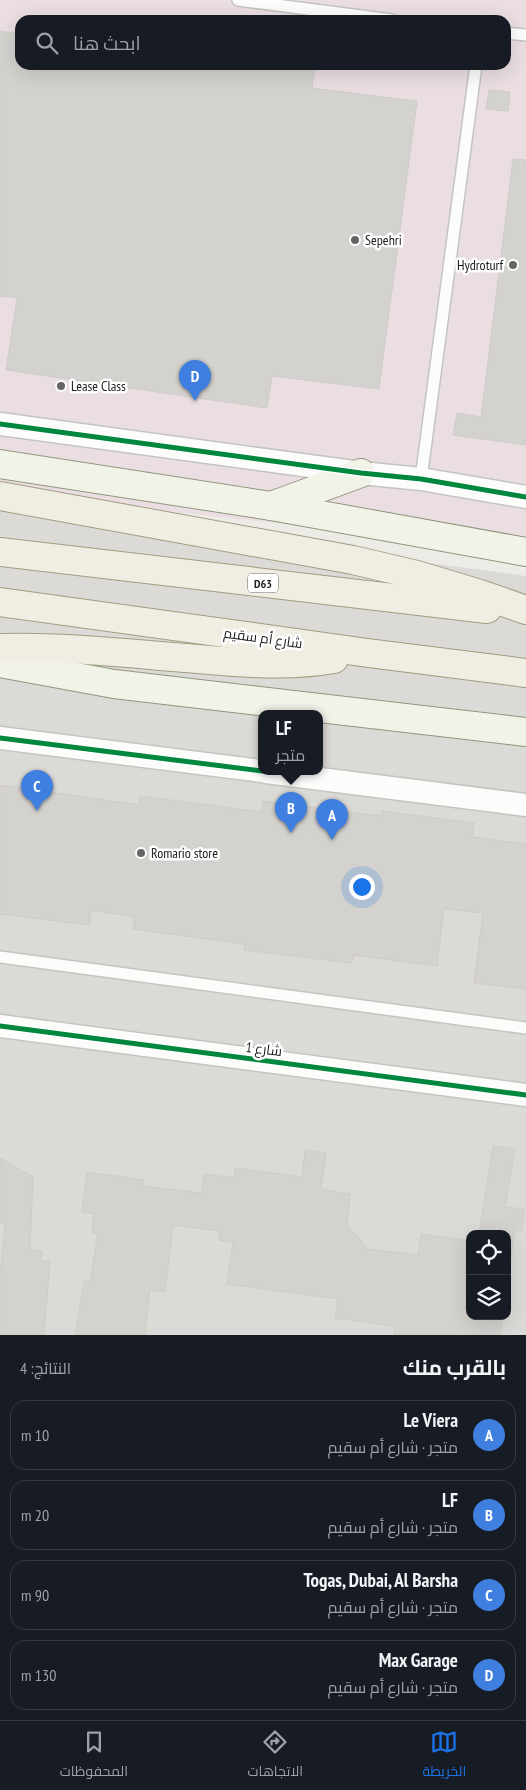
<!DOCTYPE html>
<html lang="ar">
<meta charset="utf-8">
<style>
:root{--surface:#171b24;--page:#20242c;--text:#f1f3f6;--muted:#9ea1a6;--line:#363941;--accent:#1a73e8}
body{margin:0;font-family:"PT Sans Narrow",Cairo,sans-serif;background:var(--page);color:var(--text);direction:rtl}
.controls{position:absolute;right:15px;bottom:15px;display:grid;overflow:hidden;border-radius:10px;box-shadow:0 5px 20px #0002}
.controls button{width:45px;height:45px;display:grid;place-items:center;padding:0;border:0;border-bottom:1px solid var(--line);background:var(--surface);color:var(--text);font:25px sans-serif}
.you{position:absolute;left:361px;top:886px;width:18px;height:18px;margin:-12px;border:4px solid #fff;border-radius:50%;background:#1a73e8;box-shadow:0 0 0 8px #1a73e833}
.badge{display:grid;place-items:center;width:32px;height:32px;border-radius:50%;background:var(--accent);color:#fff;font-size:16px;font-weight:700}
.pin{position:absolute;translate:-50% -41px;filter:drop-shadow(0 1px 2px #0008)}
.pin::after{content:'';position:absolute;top:26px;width:18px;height:15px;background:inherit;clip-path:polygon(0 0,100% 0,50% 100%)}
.popup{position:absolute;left:258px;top:710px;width:65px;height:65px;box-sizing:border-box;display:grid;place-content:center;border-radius:10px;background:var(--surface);filter:drop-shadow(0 1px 4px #0005);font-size:16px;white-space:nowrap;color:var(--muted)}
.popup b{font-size:19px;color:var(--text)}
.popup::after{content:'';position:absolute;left:50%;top:100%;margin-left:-10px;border:10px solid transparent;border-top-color:var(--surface)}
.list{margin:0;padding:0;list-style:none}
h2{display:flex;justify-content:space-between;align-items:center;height:65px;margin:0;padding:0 20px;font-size:21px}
h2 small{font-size:16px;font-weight:400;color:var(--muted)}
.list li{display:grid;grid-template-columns:32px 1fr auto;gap:15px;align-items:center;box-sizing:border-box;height:70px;margin:0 10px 10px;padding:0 10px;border:1px solid var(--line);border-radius:15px}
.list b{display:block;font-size:19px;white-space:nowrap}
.list p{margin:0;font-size:16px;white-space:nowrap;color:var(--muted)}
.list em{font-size:16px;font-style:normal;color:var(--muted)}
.icon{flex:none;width:28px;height:28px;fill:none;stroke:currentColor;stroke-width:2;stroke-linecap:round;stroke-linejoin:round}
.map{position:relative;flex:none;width:526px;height:1335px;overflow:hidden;direction:ltr}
.search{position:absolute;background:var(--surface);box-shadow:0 5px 20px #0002;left:15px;right:15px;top:15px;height:55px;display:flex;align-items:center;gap:12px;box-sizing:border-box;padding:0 18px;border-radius:15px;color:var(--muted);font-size:19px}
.sheet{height:385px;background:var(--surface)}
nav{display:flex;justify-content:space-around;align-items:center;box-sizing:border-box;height:70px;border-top:1px solid var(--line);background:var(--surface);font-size:14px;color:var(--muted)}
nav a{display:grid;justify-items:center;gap:2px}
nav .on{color:var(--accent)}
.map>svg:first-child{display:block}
</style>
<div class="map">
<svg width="526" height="1335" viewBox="0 0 526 1335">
<rect width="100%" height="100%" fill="#ecebe5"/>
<!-- residential -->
<path fill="#dbdad6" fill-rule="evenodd" d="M0,506L526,576V1335H0ZM262,714H320V772H262ZM470,1234H507V1316H470Z"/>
<!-- industrial -->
<path fill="#eadee3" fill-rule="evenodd" d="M0,0H526V549L0,494ZM20,20H506V65H20Z"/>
<!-- building -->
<g fill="#d4d2ce" stroke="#cfccc6">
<polygon points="0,31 20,34 20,65 299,65 315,67 312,88 417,101 379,389 272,376 267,408 6,370 17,298 0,296"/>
<polygon points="489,90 510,92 508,111 486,109"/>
<polygon points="513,159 526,160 526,445 453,435 457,413 481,417"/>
<polygon points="0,785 139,805 140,796 262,812 263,801 381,816 382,811 474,823 472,837 526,844 526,989 474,983 483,913 444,909 437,966 353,955 352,963 244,950 245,944 133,929 135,917 91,910 89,925 0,914"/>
<polygon points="493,1146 515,1149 505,1207 524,1209 522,1231 515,1230 507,1284 507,1234 479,1234"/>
<polygon points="305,1150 326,1153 321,1189 350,1194 347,1225 368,1249 418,1255 421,1234 470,1241 470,1316 503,1316 500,1335 394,1335 395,1326 335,1318 338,1299 227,1284 233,1242 219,1240 220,1231 173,1225 165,1292 150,1290 145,1335 75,1335 84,1281 90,1282 98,1233 92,1232 94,1214 82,1212 87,1172 144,1180 143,1186 201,1193 204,1174 234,1178 235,1168 302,1177"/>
<polygon points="0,1158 33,1177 30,1250 42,1251 41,1261 50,1261 44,1335 0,1335 0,1275 5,1223 0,1222"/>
</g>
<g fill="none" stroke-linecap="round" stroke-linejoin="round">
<defs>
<g id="service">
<polyline points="238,0 392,20"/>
<polyline points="506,33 526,35"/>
<polyline points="421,479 476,65"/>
<polyline points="0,957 526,1028"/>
</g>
<g id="minor">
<polyline points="0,424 361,473 421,479 526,497"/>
<polyline points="0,738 262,771"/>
<polyline points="266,772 526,805"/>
<polyline points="0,1026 526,1095"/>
</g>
<g id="secondary">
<polyline points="0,464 271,506 526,552"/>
<polyline points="271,506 361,473"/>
<polyline points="0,663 114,684 526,732"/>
</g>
<g id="primary">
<polyline points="0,496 353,560 417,575 480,594 526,610"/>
<polyline points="0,552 487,609"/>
<polyline points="0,602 368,653 526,673"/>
<path d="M0,648C66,646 132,654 198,659C243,663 289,667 334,659"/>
</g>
</defs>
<!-- service casing -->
<use href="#service" stroke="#c4c4c1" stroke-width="14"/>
<!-- minor casing -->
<use href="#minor" stroke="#c4c4c1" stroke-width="25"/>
<!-- secondary casing -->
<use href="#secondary" stroke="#90967c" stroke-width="30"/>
<!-- primary casing -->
<use href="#primary" stroke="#a29c81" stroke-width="30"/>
<!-- service -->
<use href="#service" stroke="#fcfcfb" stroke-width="11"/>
<!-- minor -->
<use href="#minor" stroke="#fcfcfb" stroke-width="22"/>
<!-- secondary -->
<use href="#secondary" stroke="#f1f3e9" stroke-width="28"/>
<!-- primary -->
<use href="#primary" stroke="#f0ede3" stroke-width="28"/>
<defs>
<g id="cycleway">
<polyline points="0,424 361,473 421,479 526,497"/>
<polyline points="0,738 262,771"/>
<polyline points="0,1026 526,1095"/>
</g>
</defs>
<!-- cycleway casing -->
<use href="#cycleway" stroke="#fff" stroke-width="8"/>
<!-- cycleway -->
<use href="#cycleway" stroke="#00873e" stroke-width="5"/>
</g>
<!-- markers -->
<g fill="#656563" stroke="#fff" stroke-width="2">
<circle cx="355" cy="240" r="5"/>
<circle cx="513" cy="265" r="5"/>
<circle cx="61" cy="386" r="5"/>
<circle cx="141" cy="853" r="5"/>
</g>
<g text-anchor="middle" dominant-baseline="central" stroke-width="5" stroke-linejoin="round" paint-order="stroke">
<!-- shield labels -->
<rect fill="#fff" stroke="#616161" stroke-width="1" x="248" y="573.5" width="30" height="19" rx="4"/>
<g font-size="12" font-weight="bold" fill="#1d1d1d">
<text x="263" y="583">D63</text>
</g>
<!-- poi labels -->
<g font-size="14" fill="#1d1d1d" stroke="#fff" text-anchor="start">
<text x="365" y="240">Sepehri</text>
<text x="503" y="265" text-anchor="end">Hydroturf</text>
<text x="71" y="386">Lease Class</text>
<text x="151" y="853">Romario store</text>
</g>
<!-- street labels -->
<g font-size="14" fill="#1d1d1d" stroke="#fff">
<text transform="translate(263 638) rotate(8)">شارع أم سقيم</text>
<text transform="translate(264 1049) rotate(7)">شارع 1</text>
</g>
</g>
</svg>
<div class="controls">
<button><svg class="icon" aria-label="locate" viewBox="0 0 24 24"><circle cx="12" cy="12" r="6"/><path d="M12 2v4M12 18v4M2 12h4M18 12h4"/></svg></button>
<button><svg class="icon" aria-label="layers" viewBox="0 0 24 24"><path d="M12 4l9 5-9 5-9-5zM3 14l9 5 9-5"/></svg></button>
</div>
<div class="you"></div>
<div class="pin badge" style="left:332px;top:840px;background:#3f7fe0">A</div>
<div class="pin badge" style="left:291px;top:833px;background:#3f7fe0">B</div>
<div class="popup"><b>LF</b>متجر</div>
<div class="pin badge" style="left:37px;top:811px;background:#3f7fe0">C</div>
<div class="pin badge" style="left:195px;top:401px;background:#3f7fe0">D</div>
<div class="search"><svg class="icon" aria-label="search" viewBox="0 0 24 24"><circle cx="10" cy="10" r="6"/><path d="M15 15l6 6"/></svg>ابحث هنا</div>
</div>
<section class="sheet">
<h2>بالقرب منك<small>النتائج: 4</small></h2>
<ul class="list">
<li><span class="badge" style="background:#3f7fe0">A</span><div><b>Le Viera</b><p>متجر · شارع أم سقيم</p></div><em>10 m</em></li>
<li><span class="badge" style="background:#3f7fe0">B</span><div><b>LF</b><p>متجر · شارع أم سقيم</p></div><em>20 m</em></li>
<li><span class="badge" style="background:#3f7fe0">C</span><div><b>Togas, Dubai, Al Barsha</b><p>متجر · شارع أم سقيم</p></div><em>90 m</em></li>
<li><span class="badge" style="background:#3f7fe0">D</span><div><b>Max Garage</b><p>متجر · شارع أم سقيم</p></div><em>130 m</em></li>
</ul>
</section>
<nav>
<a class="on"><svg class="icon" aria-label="map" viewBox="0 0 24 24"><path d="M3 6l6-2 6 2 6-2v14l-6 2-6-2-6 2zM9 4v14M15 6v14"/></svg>الخريطة</a>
<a><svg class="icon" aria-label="directions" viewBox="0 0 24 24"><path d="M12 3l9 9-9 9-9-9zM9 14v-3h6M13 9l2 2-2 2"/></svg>الاتجاهات</a>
<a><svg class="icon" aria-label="saved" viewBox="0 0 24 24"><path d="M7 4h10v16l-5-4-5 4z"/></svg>المحفوظات</a>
</nav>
